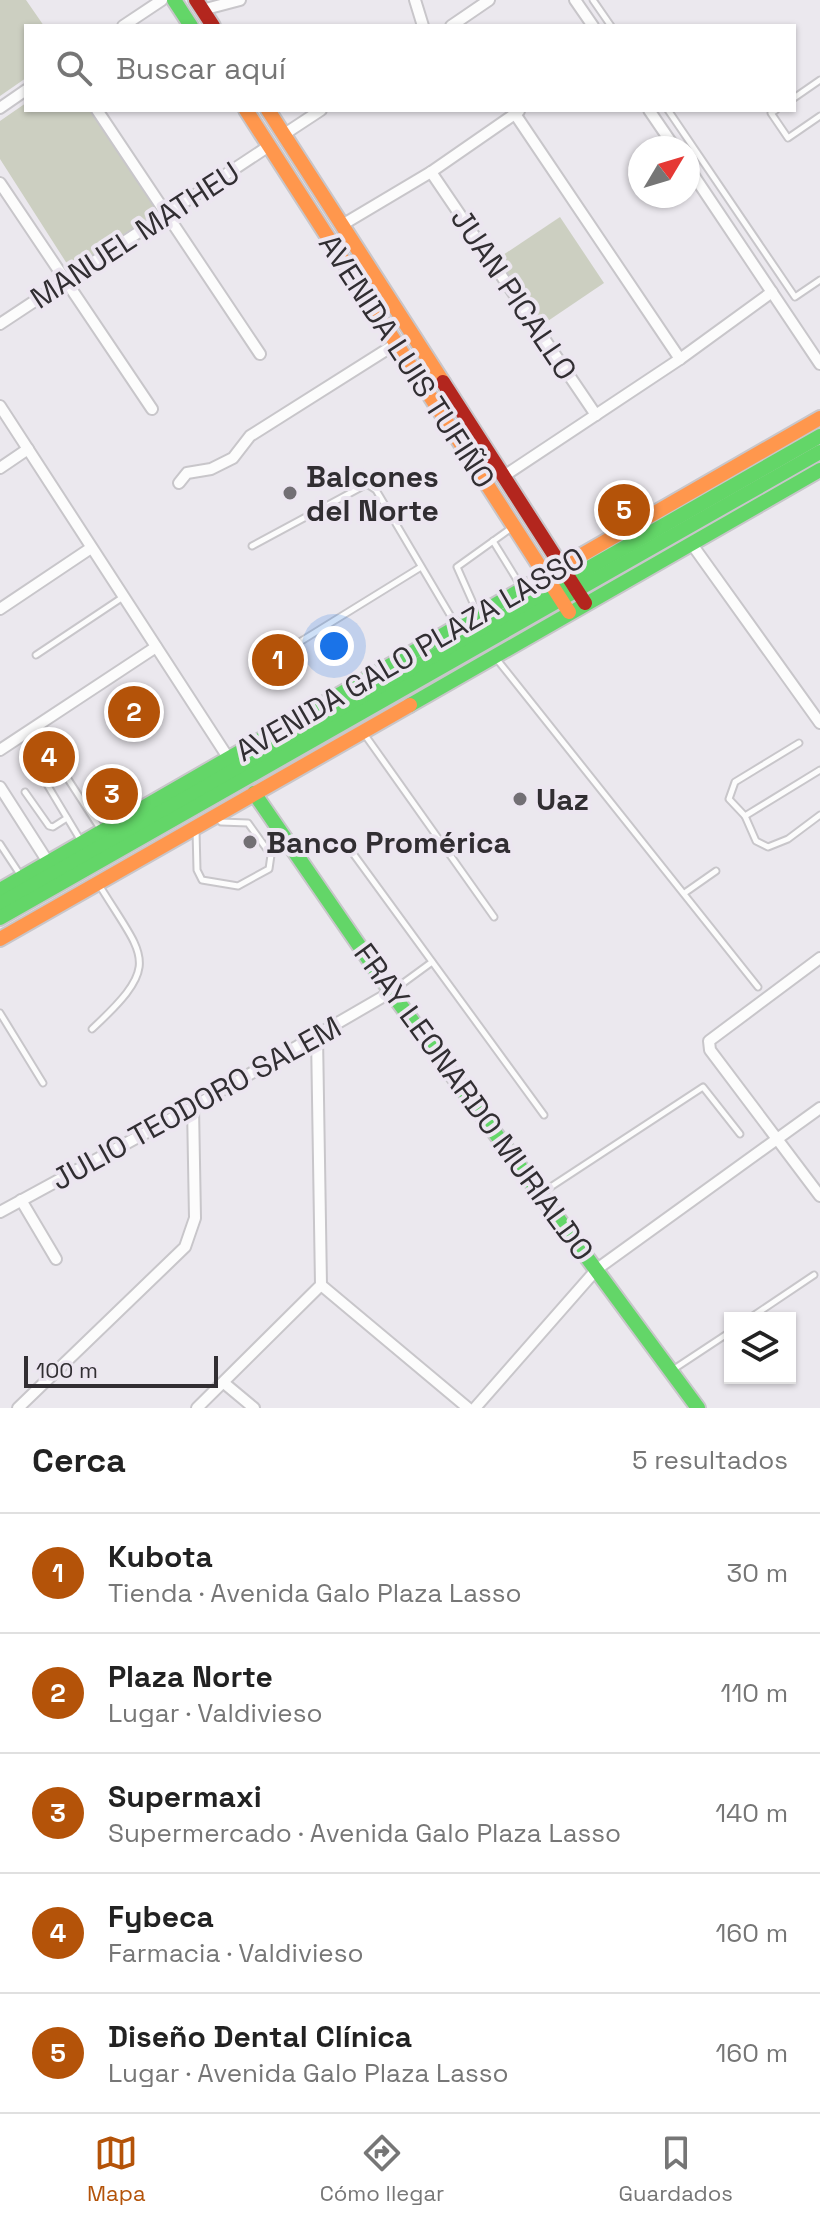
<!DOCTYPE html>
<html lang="es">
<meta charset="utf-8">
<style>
:root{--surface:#fff;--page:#f6f6f6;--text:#222;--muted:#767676;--line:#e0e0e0;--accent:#b45309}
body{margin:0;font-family:"Space Grotesk",sans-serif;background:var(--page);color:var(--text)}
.controls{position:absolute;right:24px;bottom:24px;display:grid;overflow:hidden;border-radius:0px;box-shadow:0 2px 6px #0004}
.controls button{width:72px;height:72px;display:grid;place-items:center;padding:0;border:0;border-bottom:2px solid var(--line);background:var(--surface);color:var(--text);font:40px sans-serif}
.compass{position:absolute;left:628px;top:136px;width:72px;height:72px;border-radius:50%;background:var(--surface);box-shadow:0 2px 6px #0004;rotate:52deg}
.scale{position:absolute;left:24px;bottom:20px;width:194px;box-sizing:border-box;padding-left:8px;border:4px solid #312e32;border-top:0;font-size:22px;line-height:28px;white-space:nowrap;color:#312e32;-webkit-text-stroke:6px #ece6f0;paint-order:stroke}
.you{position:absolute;left:334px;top:646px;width:28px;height:28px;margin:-20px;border:6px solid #fff;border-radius:50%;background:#1a73e8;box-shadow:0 0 0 12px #1a73e833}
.badge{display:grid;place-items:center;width:52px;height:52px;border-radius:50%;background:var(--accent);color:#fff;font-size:26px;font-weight:700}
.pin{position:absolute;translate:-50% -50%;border:4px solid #fff;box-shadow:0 2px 8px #0006}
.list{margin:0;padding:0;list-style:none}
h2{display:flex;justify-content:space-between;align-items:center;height:104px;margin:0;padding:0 32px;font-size:34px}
h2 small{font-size:26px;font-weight:400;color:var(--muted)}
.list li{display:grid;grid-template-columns:52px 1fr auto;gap:24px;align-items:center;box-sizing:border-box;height:120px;padding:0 32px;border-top:2px solid var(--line)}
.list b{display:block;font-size:30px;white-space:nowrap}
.list p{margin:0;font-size:26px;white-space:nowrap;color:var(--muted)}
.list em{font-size:26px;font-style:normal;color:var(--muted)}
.icon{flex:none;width:44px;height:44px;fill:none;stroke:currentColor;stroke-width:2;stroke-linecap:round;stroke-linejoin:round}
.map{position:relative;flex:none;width:820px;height:1408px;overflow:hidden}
.search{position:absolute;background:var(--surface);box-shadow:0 2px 6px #0004;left:24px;right:24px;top:24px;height:88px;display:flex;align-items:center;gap:20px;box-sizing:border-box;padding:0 28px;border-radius:0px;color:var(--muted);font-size:30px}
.sheet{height:704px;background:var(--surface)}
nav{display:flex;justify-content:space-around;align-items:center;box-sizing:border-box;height:112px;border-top:2px solid var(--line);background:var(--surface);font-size:22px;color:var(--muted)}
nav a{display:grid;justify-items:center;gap:4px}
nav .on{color:var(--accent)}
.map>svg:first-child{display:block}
</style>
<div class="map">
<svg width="820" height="1408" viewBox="0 0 820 1408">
<rect width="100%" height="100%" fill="#ebe8ee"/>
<!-- green -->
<g fill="#cccfc1">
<polygon points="0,0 26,0 44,26 26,26 26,78 0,96"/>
<polygon points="26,103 26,110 92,110 158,211 71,270 0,159 0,121"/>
<polygon points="560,217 604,283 536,329 491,263"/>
</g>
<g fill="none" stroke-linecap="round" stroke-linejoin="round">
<defs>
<g id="lane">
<polyline points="593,0 611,26"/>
<polyline points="794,98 820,80"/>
<polyline points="668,110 795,297 820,280"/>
<polyline points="776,110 771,113 788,138 820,116"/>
<polyline points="493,541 522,588"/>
<polyline points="252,546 367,484 376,490 456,625"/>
<polyline points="477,612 457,567 510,529"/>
<polyline points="298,643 421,567"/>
<polyline points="36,655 123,597"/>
<polyline points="495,657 758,987"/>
<polyline points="365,735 494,917"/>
<polyline points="799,743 735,782 729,799 745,816 820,770"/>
<polyline points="25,792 49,826 53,827 67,818"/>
<polyline points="745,816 756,841 768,847 788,839 820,815"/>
<polyline points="196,830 197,870 202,880 238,886 269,869 271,855 248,823 221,822 218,819"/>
<polyline points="81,841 36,766 49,755 55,759 101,830"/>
<polyline points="0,844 21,876"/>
<polyline points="352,852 544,1115"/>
<polyline points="686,892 716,871"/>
<polyline points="391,992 432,962"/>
<polyline points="0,1013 43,1083"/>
<path d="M92,1029C164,962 144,959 98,883"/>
<polyline points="543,1192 703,1087 740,1134"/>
<polyline points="750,1318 814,1275"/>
<polyline points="671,1371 730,1332"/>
</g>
<g id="street">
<polyline points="415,0 423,26"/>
<polyline points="575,0 593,26"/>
<polyline points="202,10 240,0"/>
<polyline points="123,26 162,0"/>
<polyline points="451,26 489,0"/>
<polyline points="0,108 26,90"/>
<polyline points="97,110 260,354"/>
<polyline points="649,110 675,148"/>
<polyline points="515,114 680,359"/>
<polyline points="283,135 321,110"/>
<polyline points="688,167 820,364"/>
<polyline points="431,172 596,415"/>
<polyline points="0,183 152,409"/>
<polyline points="342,225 431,172 519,111"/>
<polyline points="0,324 269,146"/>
<polyline points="0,406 229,759"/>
<polyline points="0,468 28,449"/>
<polyline points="504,476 680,359 772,292"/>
<polyline points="179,483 187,473 211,469 233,458 250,436 394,345"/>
<polyline points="691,543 820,723"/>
<polyline points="0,609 91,548"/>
<polyline points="0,750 156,647"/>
<polyline points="0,787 48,862"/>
<polyline points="820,958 709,1041 710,1050 820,1196"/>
<polyline points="21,1200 56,1259"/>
<polyline points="0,1212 193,1107 391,992"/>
<polyline points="321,1285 468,1408"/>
<polyline points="224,1383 254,1408"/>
<polyline points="18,1408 185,1247 195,1218 193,1107"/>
<polyline points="197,1408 321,1285 317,1036"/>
<polyline points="475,1408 597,1269 820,1108"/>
</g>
<g id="fast">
<polyline points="174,0 191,26"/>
<polyline points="410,705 820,470"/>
<polyline points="254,793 391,992 698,1408"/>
<polyline points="0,890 533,583"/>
<polyline points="0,904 820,436"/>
<polyline points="0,918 820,452"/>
</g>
<g id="slow">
<polyline points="246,110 569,612"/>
<polyline points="268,110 443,382"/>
<polyline points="533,583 820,418"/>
<polyline points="0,939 410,705"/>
</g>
<g id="jam">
<polyline points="196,0 213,26"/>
<polyline points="443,382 585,603"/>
</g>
</defs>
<!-- lane casing -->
<use href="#lane" stroke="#c8c6ca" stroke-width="9"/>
<!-- street casing -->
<use href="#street" stroke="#c8c6ca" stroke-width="14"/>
<!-- fast casing -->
<use href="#fast" stroke="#c8c6ca" stroke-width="18"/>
<!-- slow casing -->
<use href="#slow" stroke="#c8c6ca" stroke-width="18"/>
<!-- jam casing -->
<use href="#jam" stroke="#c8c6ca" stroke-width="18"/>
<!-- lane -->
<use href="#lane" stroke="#fcfcfc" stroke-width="5"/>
<!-- street -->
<use href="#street" stroke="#fcfcfc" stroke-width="10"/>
<!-- fast -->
<use href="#fast" stroke="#63d668" stroke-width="14"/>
<!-- slow -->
<use href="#slow" stroke="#ff974d" stroke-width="14"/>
<!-- jam -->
<use href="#jam" stroke="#b3261e" stroke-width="14"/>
</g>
<!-- markers -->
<g fill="#726f74" stroke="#ece6f0" stroke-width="3">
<circle cx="290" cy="493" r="8"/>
<circle cx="520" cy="799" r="8"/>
<circle cx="250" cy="842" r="8"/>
</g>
<g text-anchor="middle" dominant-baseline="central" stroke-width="8" stroke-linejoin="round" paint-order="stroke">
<!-- street labels -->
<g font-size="30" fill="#312e32" stroke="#ece6f0">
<text transform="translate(135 235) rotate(-33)">MANUEL MATHEU</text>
<text transform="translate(514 294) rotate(56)">JUAN PICALLO</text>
<text transform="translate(407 361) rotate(57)">AVENIDA LUIS TUFIÑO</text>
<text transform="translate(410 654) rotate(-30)">AVENIDA GALO PLAZA LASSO</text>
<text transform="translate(474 1102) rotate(54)">FRAY LEONARDO MURIALDO</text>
<text transform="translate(196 1103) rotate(-29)">JULIO TEODORO SALEM</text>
</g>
<!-- poi labels -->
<g font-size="30" font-weight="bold" fill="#312e32" stroke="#ece6f0" text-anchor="start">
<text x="306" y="476">Balcones<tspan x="306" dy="34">del Norte</tspan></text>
<text x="536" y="799">Uaz</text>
<text x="266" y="842">Banco Promérica</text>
</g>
</g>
</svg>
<div class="controls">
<button><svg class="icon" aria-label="layers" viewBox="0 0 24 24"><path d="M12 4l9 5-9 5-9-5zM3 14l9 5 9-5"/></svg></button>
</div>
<svg class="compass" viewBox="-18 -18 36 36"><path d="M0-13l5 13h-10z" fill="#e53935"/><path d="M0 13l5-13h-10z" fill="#767676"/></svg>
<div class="scale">100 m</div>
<div class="you"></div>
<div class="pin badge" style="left:278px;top:660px">1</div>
<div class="pin badge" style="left:134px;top:712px">2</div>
<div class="pin badge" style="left:112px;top:794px">3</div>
<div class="pin badge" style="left:49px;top:757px">4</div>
<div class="pin badge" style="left:624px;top:510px">5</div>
<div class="search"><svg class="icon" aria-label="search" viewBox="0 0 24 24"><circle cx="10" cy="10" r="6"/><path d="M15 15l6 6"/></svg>Buscar aquí</div>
</div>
<section class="sheet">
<h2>Cerca<small>5 resultados</small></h2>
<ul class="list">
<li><span class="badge">1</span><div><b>Kubota</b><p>Tienda · Avenida Galo Plaza Lasso</p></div><em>30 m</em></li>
<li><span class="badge">2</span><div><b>Plaza Norte</b><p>Lugar · Valdivieso</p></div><em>110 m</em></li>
<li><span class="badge">3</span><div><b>Supermaxi</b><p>Supermercado · Avenida Galo Plaza Lasso</p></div><em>140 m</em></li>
<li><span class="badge">4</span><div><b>Fybeca</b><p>Farmacia · Valdivieso</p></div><em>160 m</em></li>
<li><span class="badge">5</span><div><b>Diseño Dental Clínica</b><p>Lugar · Avenida Galo Plaza Lasso</p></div><em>160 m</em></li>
</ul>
</section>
<nav>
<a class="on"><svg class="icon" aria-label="map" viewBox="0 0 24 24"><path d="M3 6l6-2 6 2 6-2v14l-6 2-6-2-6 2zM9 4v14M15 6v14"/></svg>Mapa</a>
<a><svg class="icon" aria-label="directions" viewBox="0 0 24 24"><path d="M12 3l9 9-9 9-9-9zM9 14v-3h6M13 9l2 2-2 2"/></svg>Cómo llegar</a>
<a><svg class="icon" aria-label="saved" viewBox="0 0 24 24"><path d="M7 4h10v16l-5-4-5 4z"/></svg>Guardados</a>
</nav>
